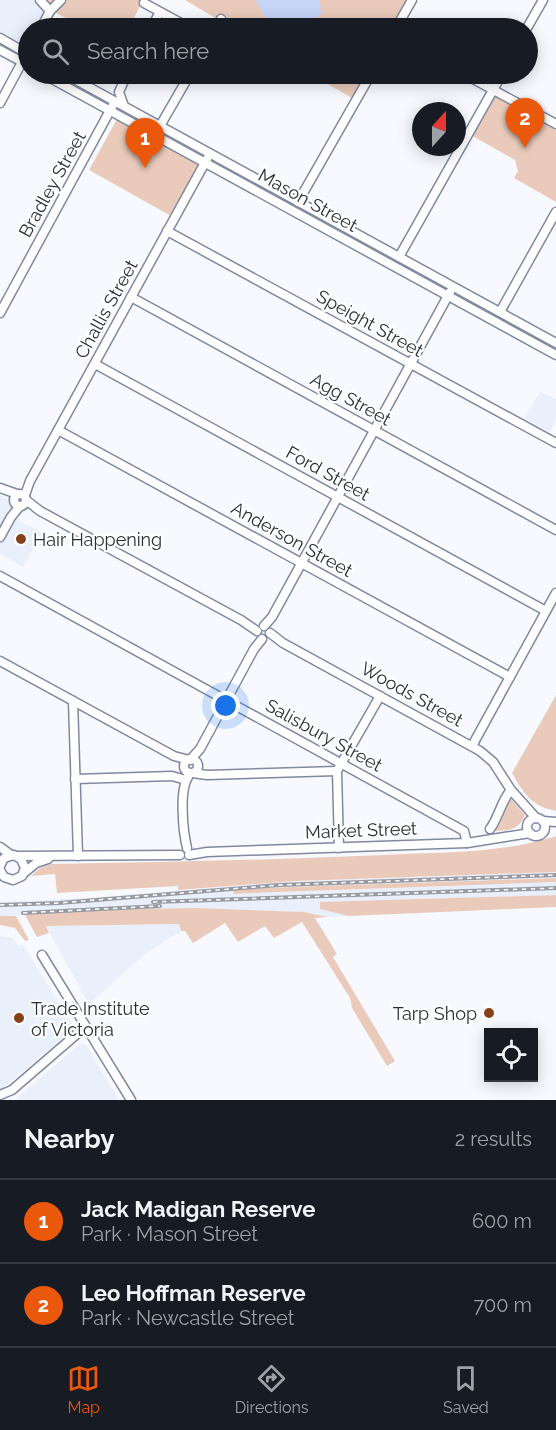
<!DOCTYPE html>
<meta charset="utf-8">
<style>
:root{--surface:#171b24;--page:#242831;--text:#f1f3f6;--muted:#9ea1a6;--line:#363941;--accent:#ea580c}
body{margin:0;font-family:Raleway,sans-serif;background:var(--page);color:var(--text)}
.controls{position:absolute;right:18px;bottom:18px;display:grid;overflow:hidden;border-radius:0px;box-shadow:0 3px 15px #0003}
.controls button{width:54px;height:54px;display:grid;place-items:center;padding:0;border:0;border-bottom:2px solid var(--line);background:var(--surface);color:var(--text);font:30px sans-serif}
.compass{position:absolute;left:412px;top:102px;width:54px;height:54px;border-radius:50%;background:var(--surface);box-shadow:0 3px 15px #0003;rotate:21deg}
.you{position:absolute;left:226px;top:706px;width:21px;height:21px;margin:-15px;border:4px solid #fff;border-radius:50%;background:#1a73e8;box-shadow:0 0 0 9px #1a73e833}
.badge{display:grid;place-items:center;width:39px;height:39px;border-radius:50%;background:var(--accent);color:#fff;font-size:20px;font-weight:700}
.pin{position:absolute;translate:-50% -50px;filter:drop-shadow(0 2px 3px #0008)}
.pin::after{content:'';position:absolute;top:32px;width:21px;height:18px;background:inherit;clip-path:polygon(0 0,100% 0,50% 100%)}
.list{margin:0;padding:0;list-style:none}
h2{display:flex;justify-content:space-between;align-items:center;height:78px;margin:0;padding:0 24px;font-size:26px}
h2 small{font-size:20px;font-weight:400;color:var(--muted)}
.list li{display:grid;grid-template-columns:39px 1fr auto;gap:18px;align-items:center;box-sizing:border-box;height:84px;padding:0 24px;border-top:2px solid var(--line)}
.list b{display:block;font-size:22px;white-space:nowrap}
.list p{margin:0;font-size:20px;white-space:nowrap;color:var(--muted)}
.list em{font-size:20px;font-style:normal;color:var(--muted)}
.icon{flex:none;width:33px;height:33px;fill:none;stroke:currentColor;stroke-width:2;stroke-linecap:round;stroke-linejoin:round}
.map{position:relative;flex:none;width:556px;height:1100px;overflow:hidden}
.search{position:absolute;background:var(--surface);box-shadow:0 3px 15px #0003;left:18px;right:18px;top:18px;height:66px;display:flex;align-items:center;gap:15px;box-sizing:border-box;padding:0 21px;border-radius:33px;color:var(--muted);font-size:22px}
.sheet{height:246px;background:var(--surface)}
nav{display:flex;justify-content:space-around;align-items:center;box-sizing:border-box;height:84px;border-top:2px solid var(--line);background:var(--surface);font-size:16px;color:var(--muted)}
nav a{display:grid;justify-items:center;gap:3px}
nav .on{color:var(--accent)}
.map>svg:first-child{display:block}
</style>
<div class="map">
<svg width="556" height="1100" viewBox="0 0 556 1100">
<rect width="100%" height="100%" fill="#f7f9fe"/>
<!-- built -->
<g fill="#eaeffc">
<polygon points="0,0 37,0 47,11 38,28 28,28 28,47 0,31"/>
<polygon points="540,392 556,399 556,420 550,432 525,418"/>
<polygon points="0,495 10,501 13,506 9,515 42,533 23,567 0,554"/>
<polygon points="556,872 556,878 553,878 233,889 234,894 556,882 556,895 320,902 320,909 349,916 328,917 304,912 196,908 0,916 0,902 87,898 296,881"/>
<polygon points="179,924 181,931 145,954 89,1004 46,926"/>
<polygon points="0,936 13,938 18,946 23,945 75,1028 0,1090"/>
<polygon points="81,1043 86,1045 119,1100 15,1100"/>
</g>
<!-- green -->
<g fill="#eacbbb">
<polygon points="42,0 143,0 129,28 85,28 50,10"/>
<polygon points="185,0 407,0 390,28 218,28 222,22"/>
<polygon points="310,74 365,74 352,98"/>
<polygon points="495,97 556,130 556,202 514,178 518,171 515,160 471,135"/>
<polygon points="117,119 202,165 173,217 89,170"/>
<path d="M556,695V811C531,806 524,794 512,773Z"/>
<path d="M510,798L525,815C518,831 510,830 493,831L502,818Z"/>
<path d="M556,836V872L296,881L178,890V886L57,893L55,874L31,876L40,868L51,864C162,862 273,860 384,855C441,852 502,854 556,836Z"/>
<polygon points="556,878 556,882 279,892 234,894 233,889"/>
<polygon points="556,895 556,907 349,916 320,909 320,902"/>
<polygon points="196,908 304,912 328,917 315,918 337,954 333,957 395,1061 387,1066 352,1008 350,998 302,922 274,938 265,926 238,942 225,923 193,943 185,931 181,931 179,924 46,926 49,933 37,937 25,915 94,910"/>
<polygon points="0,916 16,916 29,940 25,941 15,928 0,925"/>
</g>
<!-- water -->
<path fill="#c6d4f8" d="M256,0H320L321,14L312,24L302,26L297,23L286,28C269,22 263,17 256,0Z"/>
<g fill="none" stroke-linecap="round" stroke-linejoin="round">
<defs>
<g id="minor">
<polyline points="40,0 50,11 41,28"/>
<polyline points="144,3 190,28"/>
<polyline points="50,11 61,0"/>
<polyline points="151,28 160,12"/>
<polyline points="216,28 221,19"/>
<polyline points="396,28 412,0"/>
<polyline points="527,28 543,0"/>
<polyline points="0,38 28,54"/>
<polyline points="0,50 28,65"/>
<polyline points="43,74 556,355"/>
<polyline points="65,74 556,343"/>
<polyline points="464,74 556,124"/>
<polyline points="0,103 28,51"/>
<polyline points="124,106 119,92 127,74"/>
<polyline points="160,126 190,74"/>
<polyline points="298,202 371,74"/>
<polyline points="167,231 556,443"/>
<polyline points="399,257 502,74"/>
<polyline points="131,297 556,530"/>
<polyline points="500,312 556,212"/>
<polyline points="0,313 113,105"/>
<polyline points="95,364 546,611"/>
<polyline points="58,430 510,677"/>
<polyline points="0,488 17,494"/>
<circle cx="20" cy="500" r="6"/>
<polyline points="25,495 30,481 207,159"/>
<polyline points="26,500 40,511 241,620 257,631"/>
<polyline points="0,537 11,517 20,506"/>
<polyline points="0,576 464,831 467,843"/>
<polyline points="264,626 272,617 450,292"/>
<polyline points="270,633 283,643 480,751 493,762 511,790 536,818"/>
<polyline points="0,661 174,756 189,760"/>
<polyline points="73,701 78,856"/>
<polyline points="472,746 556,593"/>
<circle cx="191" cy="766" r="7"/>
<polyline points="190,760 200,749 254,649 262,639"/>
<polyline points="193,773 207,775 337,771"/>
<polyline points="75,779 172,776 186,780"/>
<circle cx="536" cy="827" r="9"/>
<polyline points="543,821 556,822"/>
<path d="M490,829C499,817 501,801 511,790"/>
<polyline points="0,847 11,855"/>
<path d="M187,848C183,831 179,791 188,777"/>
<polyline points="339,848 337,771 380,696"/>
<polyline points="189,855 207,852 467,843 530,833"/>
<polyline points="16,856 180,855"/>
<polyline points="0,866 4,858 14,855 21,859 25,868 22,876 13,880 4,877 0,870"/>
<polyline points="24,873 36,863 48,859"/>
<polyline points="42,955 131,1100"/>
<polyline points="0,1095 12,1090 85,1027"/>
</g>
</defs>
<!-- minor casing -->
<use href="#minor" stroke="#8089a0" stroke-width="11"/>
<!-- minor -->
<use href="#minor" stroke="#fff" stroke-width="8"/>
<defs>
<g id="rail">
<polyline points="153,902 556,888"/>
<polyline points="0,905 59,903 279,885 556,875"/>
<polyline points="23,913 160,906"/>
</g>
</defs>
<!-- rail casing -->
<use href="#rail" stroke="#979aa1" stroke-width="4"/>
<!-- rail -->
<use href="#rail" stroke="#fff" stroke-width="1.5" stroke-dasharray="4.5" stroke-linecap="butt"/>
</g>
<!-- markers -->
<g fill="#864119" stroke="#fff" stroke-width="2">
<circle cx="21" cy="539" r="6"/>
<circle cx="489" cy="1013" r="6"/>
<circle cx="19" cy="1018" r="6"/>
</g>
<g text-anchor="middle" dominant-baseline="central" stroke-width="4.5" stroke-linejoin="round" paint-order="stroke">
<!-- street labels -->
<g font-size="18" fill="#2a2e37" stroke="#fff">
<text transform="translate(52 184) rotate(-61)">Bradley Street</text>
<text transform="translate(308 200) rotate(29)">Mason Street</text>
<text transform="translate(106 309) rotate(-61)">Challis Street</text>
<text transform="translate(370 323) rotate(29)">Speight Street</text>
<text transform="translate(351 399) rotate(29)">Agg Street</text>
<text transform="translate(328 473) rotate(29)">Ford Street</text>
<text transform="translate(292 539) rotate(29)">Anderson Street</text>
<text transform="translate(412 694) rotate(29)">Woods Street</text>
<text transform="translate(324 735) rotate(29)">Salisbury Street</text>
<text transform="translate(361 830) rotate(-2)">Market Street</text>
</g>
<!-- poi labels -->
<g font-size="18" fill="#2a2e37" stroke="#fff" text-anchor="start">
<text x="33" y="539">Hair Happening</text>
<text x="31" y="1008">Trade Institute<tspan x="31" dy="21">of Victoria</tspan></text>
<text x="477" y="1013" text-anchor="end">Tarp Shop</text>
</g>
</g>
</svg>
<div class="controls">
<button><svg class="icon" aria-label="locate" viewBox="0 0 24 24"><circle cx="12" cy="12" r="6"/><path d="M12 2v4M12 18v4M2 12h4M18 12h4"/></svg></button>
</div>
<svg class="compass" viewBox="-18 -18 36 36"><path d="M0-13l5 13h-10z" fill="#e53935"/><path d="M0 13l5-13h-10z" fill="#9ea1a6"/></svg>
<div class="you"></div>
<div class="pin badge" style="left:145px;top:168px">1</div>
<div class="pin badge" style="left:525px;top:148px">2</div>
<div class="search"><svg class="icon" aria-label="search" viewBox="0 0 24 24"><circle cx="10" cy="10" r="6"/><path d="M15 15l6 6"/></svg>Search here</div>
</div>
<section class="sheet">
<h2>Nearby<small>2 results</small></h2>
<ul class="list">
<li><span class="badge">1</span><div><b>Jack Madigan Reserve</b><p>Park · Mason Street</p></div><em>600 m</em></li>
<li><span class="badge">2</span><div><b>Leo Hoffman Reserve</b><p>Park · Newcastle Street</p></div><em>700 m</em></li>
</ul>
</section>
<nav>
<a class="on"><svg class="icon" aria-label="map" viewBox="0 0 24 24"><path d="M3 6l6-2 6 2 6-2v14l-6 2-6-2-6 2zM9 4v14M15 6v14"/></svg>Map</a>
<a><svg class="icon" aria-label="directions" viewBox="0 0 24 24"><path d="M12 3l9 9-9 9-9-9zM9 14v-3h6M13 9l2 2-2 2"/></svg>Directions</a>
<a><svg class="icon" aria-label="saved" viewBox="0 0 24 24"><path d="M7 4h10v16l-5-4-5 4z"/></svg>Saved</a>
</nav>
